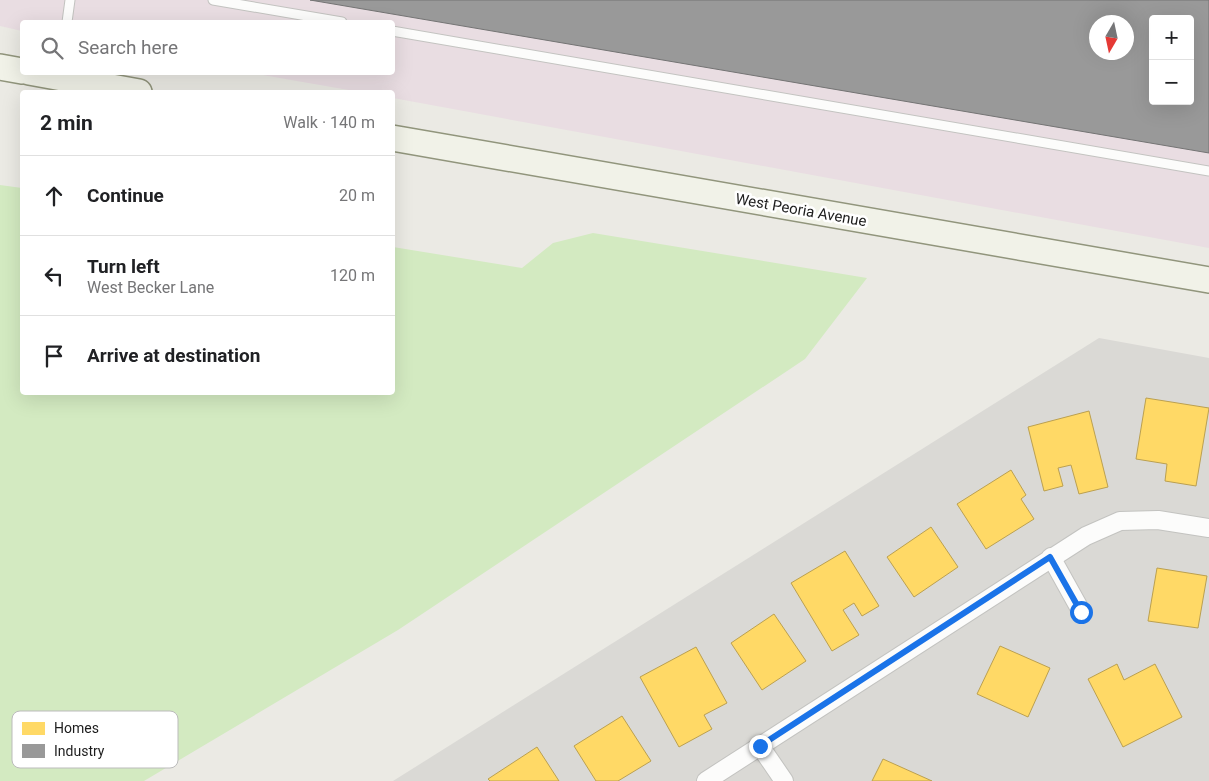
<!DOCTYPE html>
<meta charset="utf-8">
<style>
:root{--surface:#fff;--page:#f2f2f2;--text:#202124;--muted:#757577;--line:#e0e0e0}
body{margin:0;font-family:Roboto,sans-serif;background:var(--page);color:var(--text)}
.controls{position:absolute;right:15px;top:15px;display:grid;overflow:hidden;border-radius:5px;box-shadow:0 5px 20px #0002}
.controls button{width:45px;height:45px;display:grid;place-items:center;padding:0;border:0;border-bottom:1px solid var(--line);background:var(--surface);color:var(--text);font:25px sans-serif}
.compass{position:absolute;left:1089px;top:15px;width:45px;height:45px;border-radius:50%;background:var(--surface);box-shadow:0 5px 20px #0002;rotate:189deg}
.stop{position:absolute;width:15px;height:15px;margin:-11px;border:4px solid #1a73e8;border-radius:50%;background:#fff}
.stop.end{background:#1a73e8;border-color:#fff;box-shadow:0 1px 5px #0008}
.list{margin:0;padding:0;list-style:none}
h2{display:flex;justify-content:space-between;align-items:center;height:65px;margin:0;padding:0 20px;font-size:21px}
h2 small{font-size:16px;font-weight:400;color:var(--muted)}
.list li{display:grid;grid-template-columns:32px 1fr auto;gap:15px;align-items:center;box-sizing:border-box;height:80px;padding:0 20px;border-top:1px solid var(--line)}
.list b{display:block;font-size:19px;white-space:nowrap}
.list p{margin:0;font-size:16px;white-space:nowrap;color:var(--muted)}
.list em{font-size:16px;font-style:normal;color:var(--muted)}
.icon{flex:none;width:28px;height:28px;fill:none;stroke:currentColor;stroke-width:2;stroke-linecap:round;stroke-linejoin:round}
.map{position:relative;flex:none;width:1209px;height:781px;overflow:hidden}
.search{position:absolute;background:var(--surface);box-shadow:0 5px 20px #0002;left:20px;top:20px;width:375px;height:55px;display:flex;align-items:center;gap:12px;box-sizing:border-box;padding:0 18px;border-radius:5px;color:var(--muted);font-size:19px}
.panel{position:absolute;background:var(--surface);box-shadow:0 5px 20px #0002;left:20px;top:90px;width:375px;height:305px;border-radius:5px}
.map>svg:first-child{display:block}
</style>
<div class="map">
<svg width="1209" height="781" viewBox="0 0 1209 781">
<rect width="100%" height="100%" fill="#ebeae4"/>
<!-- residential -->
<polygon fill="#dad9d5" points="1099,338 1209,358 1209,781 393,781"/>
<!-- industrial -->
<path fill="#e9dde2" fill-rule="evenodd" d="M0,0H1209V248L393,98L392,92H360L251,73L392,72V22H22V31L0,26ZM1153,19H1190V101H1153ZM1096,22H1126V52H1096Z"/>
<!-- grass -->
<polygon fill="#d3eac1" points="0,185 22,188 22,392 392,392 393,247 522,268 553,243 593,233 867,278 805,359 398,630 144,781 0,781"/>
<!-- homes -->
<g fill="#ffd966" stroke="#bba050">
<polygon points="1146,398 1209,408 1196,486 1165,481 1167,464 1136,459"/>
<polygon points="1089,411 1108,487 1079,494 1071,465 1058,468 1063,486 1044,491 1028,427"/>
<polygon points="1011,470 1026,495 1021,499 1034,519 986,549 957,504"/>
<polygon points="931,527 958,567 914,597 887,557"/>
<polygon points="845,551 879,606 862,616 854,603 843,610 859,635 832,651 791,583"/>
<polygon points="1157,568 1207,576 1198,628 1148,621"/>
<polygon points="774,614 806,661 762,690 731,643"/>
<polygon points="1000,646 1050,668 1028,717 977,694"/>
<polygon points="696,647 727,703 704,715 712,729 679,747 640,677"/>
<polygon points="1117,664 1124,680 1155,664 1182,717 1123,747 1088,679"/>
<polygon points="622,716 651,761 618,781 596,781 574,746"/>
<polygon points="537,747 559,781 490,781 488,779"/>
<polygon points="883,759 932,781 872,781"/>
</g>
<!-- industry -->
<path fill="#999" stroke="#747474" fill-rule="evenodd" d="M310,0H1209V153ZM1153,19H1190V101H1153ZM1096,22H1126V52H1096Z"/>
<g fill="none" stroke-linecap="round" stroke-linejoin="round">
<defs>
<g id="service">
<polyline points="213,0 342,22"/>
<polyline points="67,22 70,0"/>
<polyline points="392,31 1209,171"/>
</g>
<g id="minor">
<polyline points="1051,557 1081,611"/>
<polyline points="760,746 784,781"/>
<polyline points="706,781 1086,536 1120,521 1158,520 1209,528"/>
</g>
<g id="secondary">
<polyline points="0,67 22,71"/>
<polyline points="29,72 139,92"/>
<polyline points="392,138 1209,280"/>
</g>
</defs>
<!-- service casing -->
<use href="#service" stroke="#c3c3c0" stroke-width="11"/>
<!-- minor casing -->
<use href="#minor" stroke="#c3c3c0" stroke-width="20"/>
<!-- secondary casing -->
<use href="#secondary" stroke="#91957c" stroke-width="28"/>
<!-- service -->
<use href="#service" stroke="#fcfcfb" stroke-width="9"/>
<!-- minor -->
<use href="#minor" stroke="#fcfcfb" stroke-width="18"/>
<!-- secondary -->
<use href="#secondary" stroke="#f1f2e8" stroke-width="25"/>
</g>
<g fill="none" stroke-linecap="round" stroke-linejoin="round">
<!-- route -->
<polyline stroke="#1a73e8" stroke-width="6" points="760,746 1050,557 1081,612"/>
</g>
<g text-anchor="middle" dominant-baseline="central" stroke-width="5" stroke-linejoin="round" paint-order="stroke">
<!-- street labels -->
<g font-size="15" fill="#1c1c1c" stroke="#fff">
<text transform="translate(801 210) rotate(10)">West Peoria Avenue</text>
</g>
</g>
<!-- legend -->
<rect x="12" y="711" width="166" height="57" rx="8" fill="#fff" stroke="#bbb" stroke-width="1"/>
<rect x="22" y="722" width="23" height="13" fill="#ffd966"/>
<rect x="22" y="744" width="23" height="14" fill="#999"/>
<g font-size="14" fill="#1c1c1c">
<text x="54" y="733">Homes</text>
<text x="54" y="756">Industry</text>
</g>
</svg>
<div class="controls">
<button>+</button>
<button>−</button>
</div>
<svg class="compass" viewBox="-18 -18 36 36"><path d="M0-13l5 13h-10z" fill="#e53935"/><path d="M0 13l5-13h-10z" fill="#757577"/></svg>
<div class="stop" style="left:1081px;top:612px"></div>
<div class="stop end" style="left:760px;top:746px"></div>
<div class="search"><svg class="icon" aria-label="search" viewBox="0 0 24 24"><circle cx="10" cy="10" r="6"/><path d="M15 15l6 6"/></svg>Search here</div>
<section class="panel">
<h2>2 min<small>Walk · 140 m</small></h2>
<ul class="list">
<li><svg class="icon" aria-label="ahead" viewBox="0 0 24 24"><path d="M12 20V5M6 11l6-6 6 6"/></svg><div><b>Continue</b></div><em>20 m</em></li>
<li><svg class="icon" aria-label="left" viewBox="0 0 24 24"><path d="M17 20v-9H6M10 6l-5 5 5 5"/></svg><div><b>Turn left</b><p>West Becker Lane</p></div><em>120 m</em></li>
<li><svg class="icon" aria-label="arrive" viewBox="0 0 24 24"><path d="M6 21V4h12l-3 4 3 4H6"/></svg><div><b>Arrive at destination</b></div></li>
</ul>
</section>
</div>
